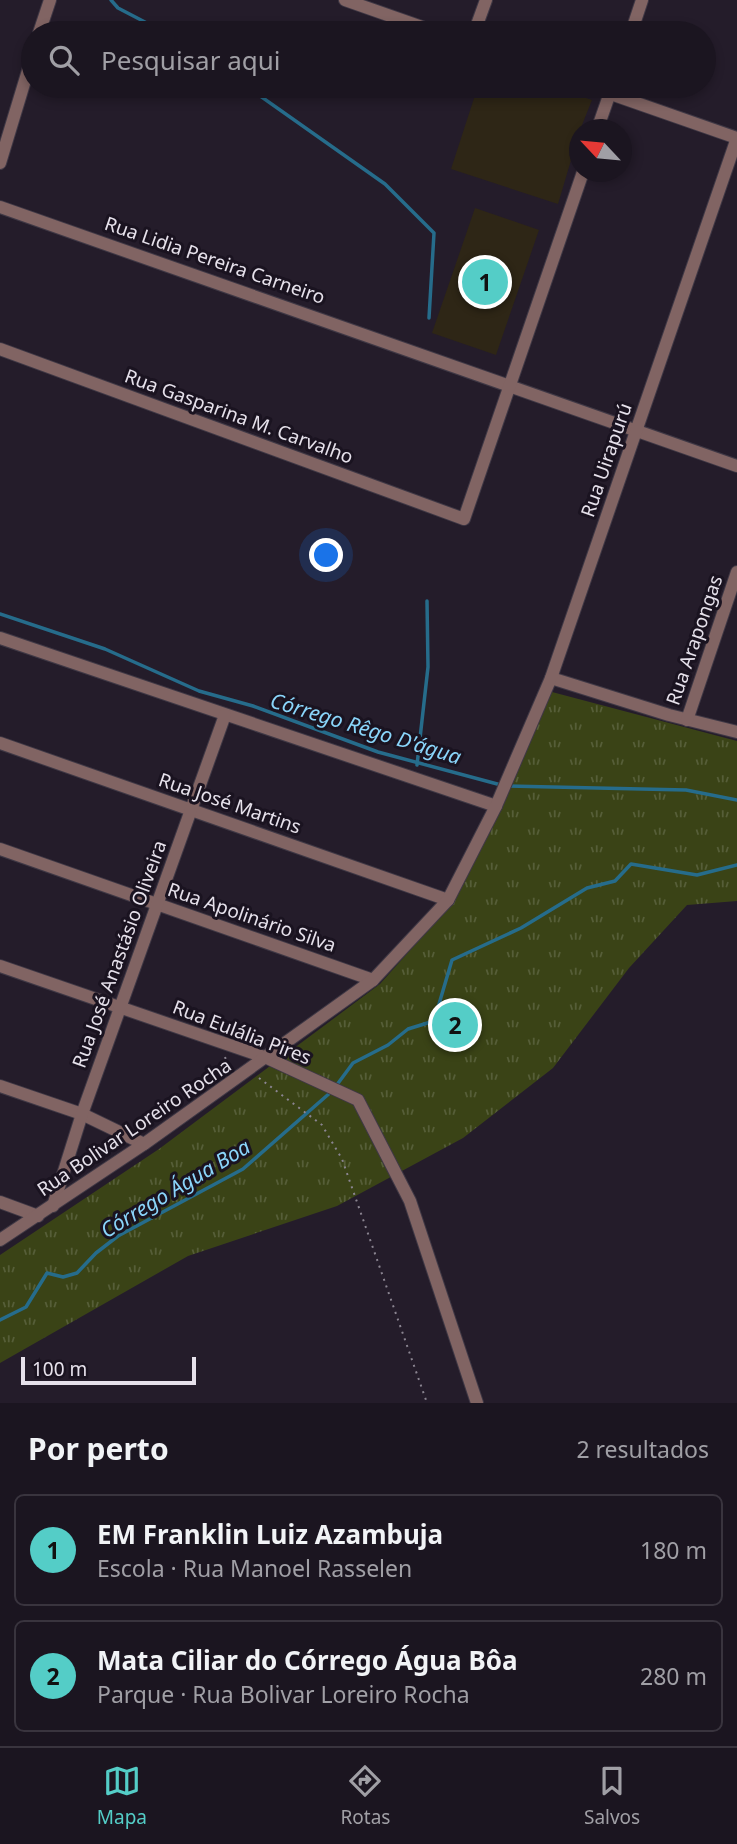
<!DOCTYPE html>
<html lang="pt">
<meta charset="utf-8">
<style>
:root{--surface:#1b1520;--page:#28222d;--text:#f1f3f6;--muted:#a09fa5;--line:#39343e;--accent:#54cdc7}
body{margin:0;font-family:"Noto Sans",sans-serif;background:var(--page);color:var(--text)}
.compass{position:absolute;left:569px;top:119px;width:63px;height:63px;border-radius:50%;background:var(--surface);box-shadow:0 4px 10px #0003;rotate:296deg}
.scale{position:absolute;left:21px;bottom:18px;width:175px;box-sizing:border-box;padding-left:7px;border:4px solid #e6e1eb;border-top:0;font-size:19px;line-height:24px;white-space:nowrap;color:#e6e1eb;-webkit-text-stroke:5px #1a1320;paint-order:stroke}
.you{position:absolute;left:327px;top:556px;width:24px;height:24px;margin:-18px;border:5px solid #fff;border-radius:50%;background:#1a73e8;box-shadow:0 0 0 10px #1a73e833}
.badge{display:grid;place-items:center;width:46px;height:46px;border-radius:50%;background:var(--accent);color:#111;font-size:23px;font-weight:700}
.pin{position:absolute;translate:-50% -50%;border:4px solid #fff;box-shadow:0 2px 7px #0006}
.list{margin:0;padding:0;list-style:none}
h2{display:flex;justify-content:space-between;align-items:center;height:91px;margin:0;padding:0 28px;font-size:30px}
h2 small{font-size:23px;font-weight:400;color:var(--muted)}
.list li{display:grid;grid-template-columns:46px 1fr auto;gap:21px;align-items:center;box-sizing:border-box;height:112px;margin:0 14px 14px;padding:0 14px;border:2px solid var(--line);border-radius:10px}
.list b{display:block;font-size:26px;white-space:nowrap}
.list p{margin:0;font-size:23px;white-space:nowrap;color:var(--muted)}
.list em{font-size:23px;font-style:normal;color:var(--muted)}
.icon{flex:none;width:38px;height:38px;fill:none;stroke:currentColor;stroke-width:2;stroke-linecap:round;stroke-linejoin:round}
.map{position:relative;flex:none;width:737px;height:1403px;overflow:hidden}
.search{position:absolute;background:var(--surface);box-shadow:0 4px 10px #0003;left:21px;right:21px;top:21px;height:77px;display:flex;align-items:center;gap:18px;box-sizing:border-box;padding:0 24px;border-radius:38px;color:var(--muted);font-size:26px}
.sheet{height:343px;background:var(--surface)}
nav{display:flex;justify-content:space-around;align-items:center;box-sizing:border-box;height:98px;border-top:2px solid var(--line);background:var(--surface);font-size:19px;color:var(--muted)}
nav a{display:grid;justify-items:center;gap:4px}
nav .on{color:var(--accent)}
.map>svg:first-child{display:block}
</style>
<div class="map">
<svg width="737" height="1403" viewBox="0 0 737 1403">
<defs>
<pattern id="grass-tufts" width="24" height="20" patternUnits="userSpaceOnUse" patternTransform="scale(1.75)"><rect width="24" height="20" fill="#3a4316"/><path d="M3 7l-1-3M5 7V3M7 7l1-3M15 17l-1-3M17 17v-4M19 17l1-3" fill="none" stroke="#565e38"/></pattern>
</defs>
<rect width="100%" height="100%" fill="#241c2a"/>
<!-- education -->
<g fill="#2e2616">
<polygon points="478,86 549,86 592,100 580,130 558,204 451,169"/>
<polygon points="475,208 539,230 496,355 432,333"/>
</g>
<!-- grass -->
<polygon fill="url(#grass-tufts)" points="552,692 737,741 737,901 687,905 629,968 553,1068 463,1138 337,1206 188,1256 0,1363 0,1255 159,1149 380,984 454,901"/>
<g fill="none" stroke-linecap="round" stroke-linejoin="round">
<!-- stream -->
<g stroke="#266c8b" stroke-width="3.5">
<polyline points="111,0 118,8 166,33"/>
<polyline points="246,86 385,184 434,233 429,318"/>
<polyline points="0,614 105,649 199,691 253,706 378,752 501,785"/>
<polyline points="417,765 428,667 427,601"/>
<polyline points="508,786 686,790 737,800"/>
<polyline points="336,1086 353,1063 388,1045 408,1029 434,1021 452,960 521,928 587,888 615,881 631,864 697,875 737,865"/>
<polyline points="0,1320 26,1307 47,1273 63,1277 77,1273 96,1253 118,1236 243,1169 331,1092"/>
</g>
<defs>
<g id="street">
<polyline points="345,0 439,33"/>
<polyline points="39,33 50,0"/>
<polyline points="474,33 486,0"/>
<polyline points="631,33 642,0"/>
<polyline points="588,86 737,138"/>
<polyline points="597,130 612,87"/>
<polyline points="0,163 33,54"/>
<polyline points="0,207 737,466"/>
<polyline points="0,349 464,519 583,172"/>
<polyline points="0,638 496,806"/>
<polyline points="551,678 669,715 737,732"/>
<polyline points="687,720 737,572"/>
<polyline points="0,743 448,900"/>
<polyline points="0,849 373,980"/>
<polyline points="0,966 267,1058 358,1100 410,1201 477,1403"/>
<polyline points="0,1086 82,1114 144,1144"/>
<polyline points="0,1202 38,1216"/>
<polyline points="53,1206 82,1114 225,715"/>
<polyline points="0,1240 144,1144 373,980 448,900 496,806 551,678 737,138"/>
</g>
</defs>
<!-- street casing -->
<use href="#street" stroke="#3f3845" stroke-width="14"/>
<!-- path -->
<g stroke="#8b8591" stroke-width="2" stroke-dasharray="2 5" stroke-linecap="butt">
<polyline points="225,1057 229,1068"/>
<polyline points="259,1078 322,1125 342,1159 427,1403"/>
</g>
<!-- street -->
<use href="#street" stroke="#816463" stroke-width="12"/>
</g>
<g text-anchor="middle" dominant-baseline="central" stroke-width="6" stroke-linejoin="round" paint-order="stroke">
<!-- street labels -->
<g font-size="19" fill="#e6e1eb" stroke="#1a1320">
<text transform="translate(215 260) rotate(19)">Rua Lidia Pereira Carneiro</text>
<text transform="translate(239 416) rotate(20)">Rua Gasparina M. Carvalho</text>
<text transform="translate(606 460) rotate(-71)">Rua Uirapurú</text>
<text transform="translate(694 640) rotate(-71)">Rua Arapongas</text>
<text transform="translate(230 803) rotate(19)">Rua José Martins</text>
<text transform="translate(252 917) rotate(19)">Rua Apolinário Silva</text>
<text transform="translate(119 954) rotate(-70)">Rua José Anastásio Oliveira</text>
<text transform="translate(242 1032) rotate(21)">Rua Eulália Pires</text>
<text transform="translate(134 1127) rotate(-34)">Rua Bolivar Loreiro Rocha</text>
</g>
<!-- water labels -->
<g font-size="21" font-style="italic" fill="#8ad5fa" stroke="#1a1320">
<text transform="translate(366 728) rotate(17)">Córrego Rêgo D'água</text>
<text transform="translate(175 1188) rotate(-31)">Córrego Água Boa</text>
</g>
</g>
</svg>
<svg class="compass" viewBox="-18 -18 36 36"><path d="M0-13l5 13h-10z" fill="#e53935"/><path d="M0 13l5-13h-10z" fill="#a09fa5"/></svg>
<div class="scale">100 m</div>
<div class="you"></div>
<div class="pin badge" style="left:485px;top:282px">1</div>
<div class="pin badge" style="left:455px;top:1025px">2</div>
<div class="search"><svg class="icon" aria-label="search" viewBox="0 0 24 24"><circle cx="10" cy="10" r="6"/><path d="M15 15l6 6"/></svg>Pesquisar aqui</div>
</div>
<section class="sheet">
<h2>Por perto<small>2 resultados</small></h2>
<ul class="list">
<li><span class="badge">1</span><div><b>EM Franklin Luiz Azambuja</b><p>Escola · Rua Manoel Rasselen</p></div><em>180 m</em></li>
<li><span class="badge">2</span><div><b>Mata Ciliar do Córrego Água Bôa</b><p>Parque · Rua Bolivar Loreiro Rocha</p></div><em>280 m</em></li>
</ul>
</section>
<nav>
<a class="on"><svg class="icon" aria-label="map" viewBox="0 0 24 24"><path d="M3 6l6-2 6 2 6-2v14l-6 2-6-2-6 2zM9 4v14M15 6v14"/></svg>Mapa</a>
<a><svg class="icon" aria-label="directions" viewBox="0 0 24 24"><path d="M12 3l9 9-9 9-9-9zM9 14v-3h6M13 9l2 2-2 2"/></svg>Rotas</a>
<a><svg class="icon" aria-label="saved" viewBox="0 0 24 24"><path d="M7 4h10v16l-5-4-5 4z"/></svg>Salvos</a>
</nav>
